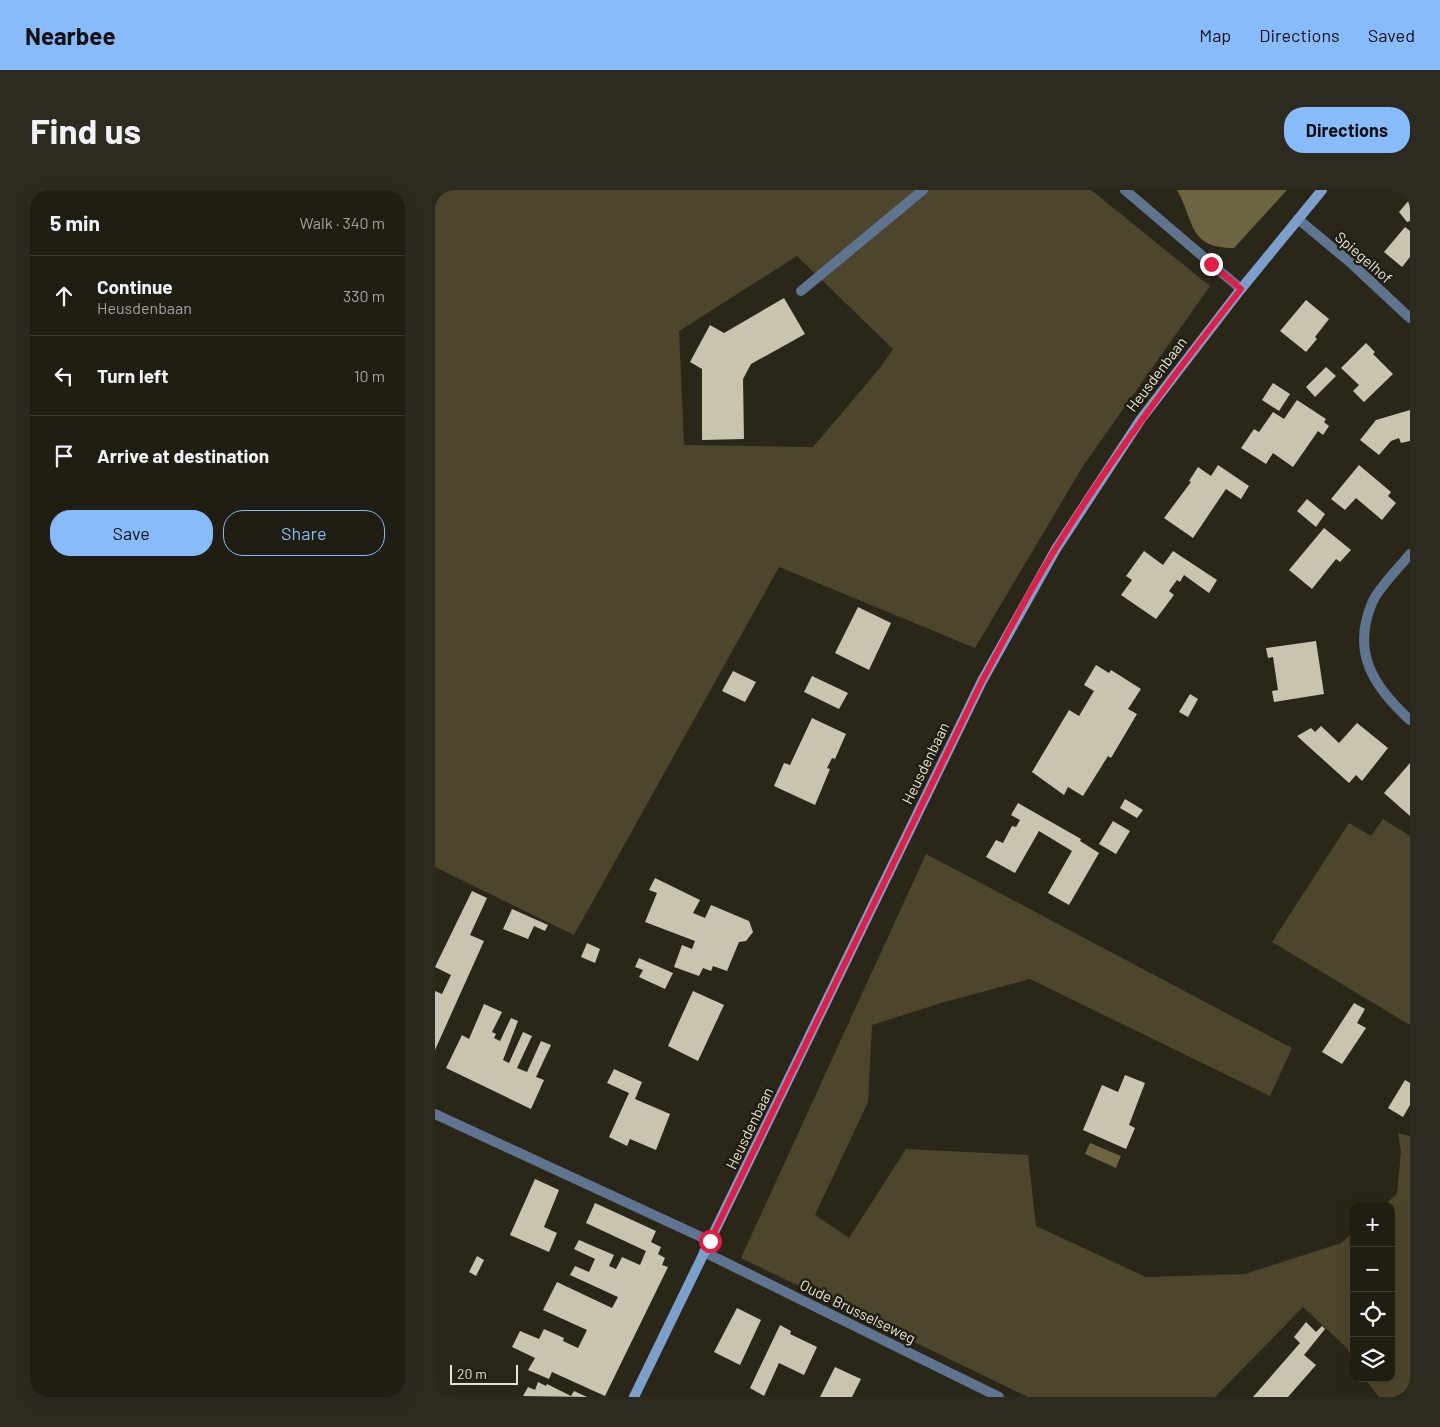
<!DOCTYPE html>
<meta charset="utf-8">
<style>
:root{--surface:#201d12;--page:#2d2a20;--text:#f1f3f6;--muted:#a2a29f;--line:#3d3b32;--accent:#87bbfc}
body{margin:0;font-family:Barlow,sans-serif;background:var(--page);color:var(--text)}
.controls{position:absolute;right:15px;bottom:15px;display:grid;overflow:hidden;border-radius:10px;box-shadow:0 5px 20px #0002}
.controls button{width:45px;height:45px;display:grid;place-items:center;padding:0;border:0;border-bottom:1px solid var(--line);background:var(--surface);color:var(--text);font:25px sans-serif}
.scale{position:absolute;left:15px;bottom:12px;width:68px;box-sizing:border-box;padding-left:5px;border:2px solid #e5e3d9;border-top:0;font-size:14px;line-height:18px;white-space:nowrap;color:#e5e3d9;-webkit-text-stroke:4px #211e0f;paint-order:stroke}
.stop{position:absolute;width:15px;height:15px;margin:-11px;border:4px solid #e11d48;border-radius:50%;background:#fff}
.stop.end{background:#e11d48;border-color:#fff;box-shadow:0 1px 5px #0008}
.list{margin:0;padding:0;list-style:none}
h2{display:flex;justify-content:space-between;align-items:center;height:65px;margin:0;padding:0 20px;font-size:21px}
h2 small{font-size:16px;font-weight:400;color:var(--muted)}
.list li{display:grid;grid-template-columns:32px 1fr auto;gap:15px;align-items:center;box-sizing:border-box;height:80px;padding:0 20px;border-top:1px solid var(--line)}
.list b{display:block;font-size:19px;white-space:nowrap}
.list p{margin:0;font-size:16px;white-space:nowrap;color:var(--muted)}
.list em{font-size:16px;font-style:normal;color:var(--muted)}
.actions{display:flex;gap:10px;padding:15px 20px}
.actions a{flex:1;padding:11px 0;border:1px solid var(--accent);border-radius:20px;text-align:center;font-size:18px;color:var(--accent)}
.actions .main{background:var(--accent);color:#111}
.icon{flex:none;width:28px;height:28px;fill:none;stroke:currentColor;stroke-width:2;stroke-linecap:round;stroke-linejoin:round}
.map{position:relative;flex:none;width:975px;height:1207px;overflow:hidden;border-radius:20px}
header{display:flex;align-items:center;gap:30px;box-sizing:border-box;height:70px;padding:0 25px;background:var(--accent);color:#111}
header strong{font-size:24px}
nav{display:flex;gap:28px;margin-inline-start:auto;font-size:18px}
.intro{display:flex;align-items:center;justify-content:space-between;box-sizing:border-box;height:120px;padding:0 30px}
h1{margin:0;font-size:35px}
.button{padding:12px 22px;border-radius:20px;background:var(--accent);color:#111;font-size:18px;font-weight:700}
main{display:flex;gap:30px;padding:0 30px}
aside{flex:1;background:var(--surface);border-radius:20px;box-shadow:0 5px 20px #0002}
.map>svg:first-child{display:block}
</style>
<header>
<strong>Nearbee</strong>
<nav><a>Map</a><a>Directions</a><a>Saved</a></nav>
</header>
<div class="intro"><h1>Find us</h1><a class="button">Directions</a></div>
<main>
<aside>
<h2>5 min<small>Walk · 340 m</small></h2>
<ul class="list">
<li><svg class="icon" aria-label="ahead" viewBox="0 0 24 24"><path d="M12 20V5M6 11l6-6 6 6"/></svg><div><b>Continue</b><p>Heusdenbaan</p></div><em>330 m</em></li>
<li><svg class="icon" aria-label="left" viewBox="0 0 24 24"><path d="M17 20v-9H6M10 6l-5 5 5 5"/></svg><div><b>Turn left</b></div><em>10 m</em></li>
<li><svg class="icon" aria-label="arrive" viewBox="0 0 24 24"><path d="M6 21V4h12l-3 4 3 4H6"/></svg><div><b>Arrive at destination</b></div></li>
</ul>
<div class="actions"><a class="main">Save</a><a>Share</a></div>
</aside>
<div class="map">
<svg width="975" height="1207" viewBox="0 0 975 1207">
<rect width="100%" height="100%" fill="#2b2718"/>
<!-- green -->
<g fill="#4d462c" fill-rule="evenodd">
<path d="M0,0H656L775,96L648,276L540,458L344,377L139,745L0,677ZM362,66L458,159L445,178L378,257L249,255L244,141Z"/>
<polygon points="948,629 975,646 975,835 837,752 914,633 936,646"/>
<polygon points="491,664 857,858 835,906 595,789 506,813 437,835 433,912 380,1025 414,1048 471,959 593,965 601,1036 711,1087 810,1084 906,1053 919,1042 919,1171 911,1157 868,1117 780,1207 593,1207 306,1068"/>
<polygon points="963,943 975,946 975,1207 944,1207 929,1188 956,1188 956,1016 948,1016 962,1004 966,962"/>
</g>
<!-- water -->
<g fill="#6d6441">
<path d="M742,0H852L799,58C753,58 760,32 742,0Z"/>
<polygon points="655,953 686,966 681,978 650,964"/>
</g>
<!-- building -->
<g fill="#c8c4b0">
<polygon points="975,9 975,31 972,32 964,22"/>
<polygon points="970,37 975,41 975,67 967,77 949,62"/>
<polygon points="349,108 370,144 316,174 308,189 309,249 267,250 267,179 255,172 275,135 289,143"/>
<polygon points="871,110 894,129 880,147 882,149 871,162 845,141"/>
<polygon points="931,153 940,162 938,164 958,184 929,212 918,201 924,195 906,178"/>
<polygon points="891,177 901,186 880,207 871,197"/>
<polygon points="838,193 855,204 844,221 827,210"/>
<polygon points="862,210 891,229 889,232 894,236 888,245 883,241 858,277 838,263 831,274 806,258 819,239 824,242 838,222 849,229"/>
<polygon points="975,220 975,251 966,253 964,248 956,251 944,265 925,250 941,230"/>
<polygon points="783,275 814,296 806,309 791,299 758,348 729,328 756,292 754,291 763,277 776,286"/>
<polygon points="924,275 956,302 953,306 961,313 947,330 921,308 910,320 896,309"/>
<polygon points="872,309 890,324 881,337 862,321"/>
<polygon points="889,338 916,360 905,372 901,369 877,399 854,380"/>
<polygon points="709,361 728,375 738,361 782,390 774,403 749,385 745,392 742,390 734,401 739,405 721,429 686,405 697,390 691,386"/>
<polygon points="423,417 456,433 434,480 400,463"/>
<polygon points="881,451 889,504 839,512 837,501 843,500 838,467 833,468 831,458"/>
<polygon points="661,475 674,483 676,480 706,499 693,519 702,524 676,568 673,566 648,606 633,597 629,605 597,582 634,520 644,526 659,501 649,495"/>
<polygon points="298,481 321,492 310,512 287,501"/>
<polygon points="377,486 413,503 404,519 369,502"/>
<polygon points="755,504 763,509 753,527 744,522"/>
<polygon points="377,528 411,544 400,569 397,568 392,578 395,579 380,615 339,596 349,573 355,575"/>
<polygon points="922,533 953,558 927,591 921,585 914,593 862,546 876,538 880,542 886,536 904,553"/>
<polygon points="975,573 975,626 949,603"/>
<polygon points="690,609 708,620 702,628 685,618"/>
<polygon points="583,613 646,649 645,651 664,663 634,715 613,703 637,661 604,641 580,683 551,667 561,650 568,653 577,636 581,637 585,630 576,625"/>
<polygon points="678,631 695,641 681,664 664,654"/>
<polygon points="220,688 265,710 258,723 270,728 276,715 314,731 318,742 311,751 304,752 292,781 278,776 276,781 268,778 264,786 239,777 247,755 257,759 260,751 210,732 222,703 214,700"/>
<polygon points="37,701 52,708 35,745 49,751 0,860 0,801 7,804 16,785 0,777"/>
<polygon points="77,719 113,735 110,741 99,736 93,749 68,739"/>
<polygon points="152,753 165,759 160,773 146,767"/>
<polygon points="204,768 238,783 230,799 204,787 208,780 200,777"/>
<polygon points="258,801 289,815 263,871 233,856"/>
<polygon points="919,813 930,819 922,833 931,838 907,874 887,862"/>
<polygon points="49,814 67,822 57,842 61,844 59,848 65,851 76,828 83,831 68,870 74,873 88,842 97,846 82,878 92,882 106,851 116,855 101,887 109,890 96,919 11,878 27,845 34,849"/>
<polygon points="179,879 207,892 200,909 235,924 221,960 195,949 192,956 174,947 194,903 172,893"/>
<polygon points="690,885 710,893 694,935 700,938 691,959 648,940 667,895 683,902"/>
<polygon points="970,890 975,893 975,915 968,927 953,918"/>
<polygon points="100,989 124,1000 109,1037 122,1043 114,1062 75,1045"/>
<polygon points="160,1013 221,1041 216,1052 226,1057 223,1064 230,1068 227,1075 233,1077 170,1206 117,1182 114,1189 93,1180 100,1168 77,1157 85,1141 104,1149 109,1139 129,1148 128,1151 143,1158 152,1140 108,1120 122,1092 177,1118 183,1107 135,1085 140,1076 154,1082 160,1069 139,1059 144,1050 179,1065 174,1076 181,1079 187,1067 205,1075 211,1061 151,1033"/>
<polygon points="42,1066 49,1070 41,1086 34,1082"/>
<polygon points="302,1118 326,1130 305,1175 279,1162"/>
<polygon points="871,1132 881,1142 887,1136 890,1139 869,1165 881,1175 853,1207 818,1207 865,1153 859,1147"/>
<polygon points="345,1135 356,1141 355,1144 382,1157 369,1185 344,1173 329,1206 315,1198"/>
<polygon points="400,1177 426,1189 417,1207 385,1207"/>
<polygon points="103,1192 111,1196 112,1194 136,1206 139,1201 152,1207 88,1206 93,1197 100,1200"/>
</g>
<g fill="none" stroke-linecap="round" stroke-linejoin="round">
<!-- lane -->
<g stroke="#5e748f" stroke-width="10">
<polyline points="690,0 806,99"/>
<polyline points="366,101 488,0"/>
</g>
<!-- street -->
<g stroke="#5e748f" stroke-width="10">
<polyline points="863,29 917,74 975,128"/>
<path d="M975,364C964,378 943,398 937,413C916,463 939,497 975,530"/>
<polyline points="0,924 275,1051"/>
<polyline points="269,1062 564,1207"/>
</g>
<!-- secondary -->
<polyline stroke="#7c9fcb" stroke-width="10" points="199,1207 547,491 621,359 706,229 806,99 887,0"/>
</g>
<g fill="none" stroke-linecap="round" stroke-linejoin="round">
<!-- route -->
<path stroke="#e11d48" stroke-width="6" d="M275,1051L547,491C571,447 594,401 621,358C677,267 740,183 806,99L776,74"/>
</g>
<g text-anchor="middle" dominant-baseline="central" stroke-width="5" stroke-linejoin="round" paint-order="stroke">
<!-- street labels -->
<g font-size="15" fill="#e5e3d9" stroke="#211e0f">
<text transform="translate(929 67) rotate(41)">Spiegelhof</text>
<text transform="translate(721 184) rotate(-53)">Heusdenbaan</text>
<text transform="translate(490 573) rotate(-64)">Heusdenbaan</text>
<text transform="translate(314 938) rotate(-64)">Heusdenbaan</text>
<text transform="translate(423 1121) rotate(26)">Oude Brusselseweg</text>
</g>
</g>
</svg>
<div class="controls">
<button>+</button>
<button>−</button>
<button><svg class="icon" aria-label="locate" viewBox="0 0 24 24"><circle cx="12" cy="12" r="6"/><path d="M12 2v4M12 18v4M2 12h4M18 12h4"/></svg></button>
<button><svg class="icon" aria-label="layers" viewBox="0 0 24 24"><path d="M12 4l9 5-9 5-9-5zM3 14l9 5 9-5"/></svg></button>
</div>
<div class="scale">20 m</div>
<div class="stop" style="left:275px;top:1051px"></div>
<div class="stop end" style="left:776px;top:74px"></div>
</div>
</main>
